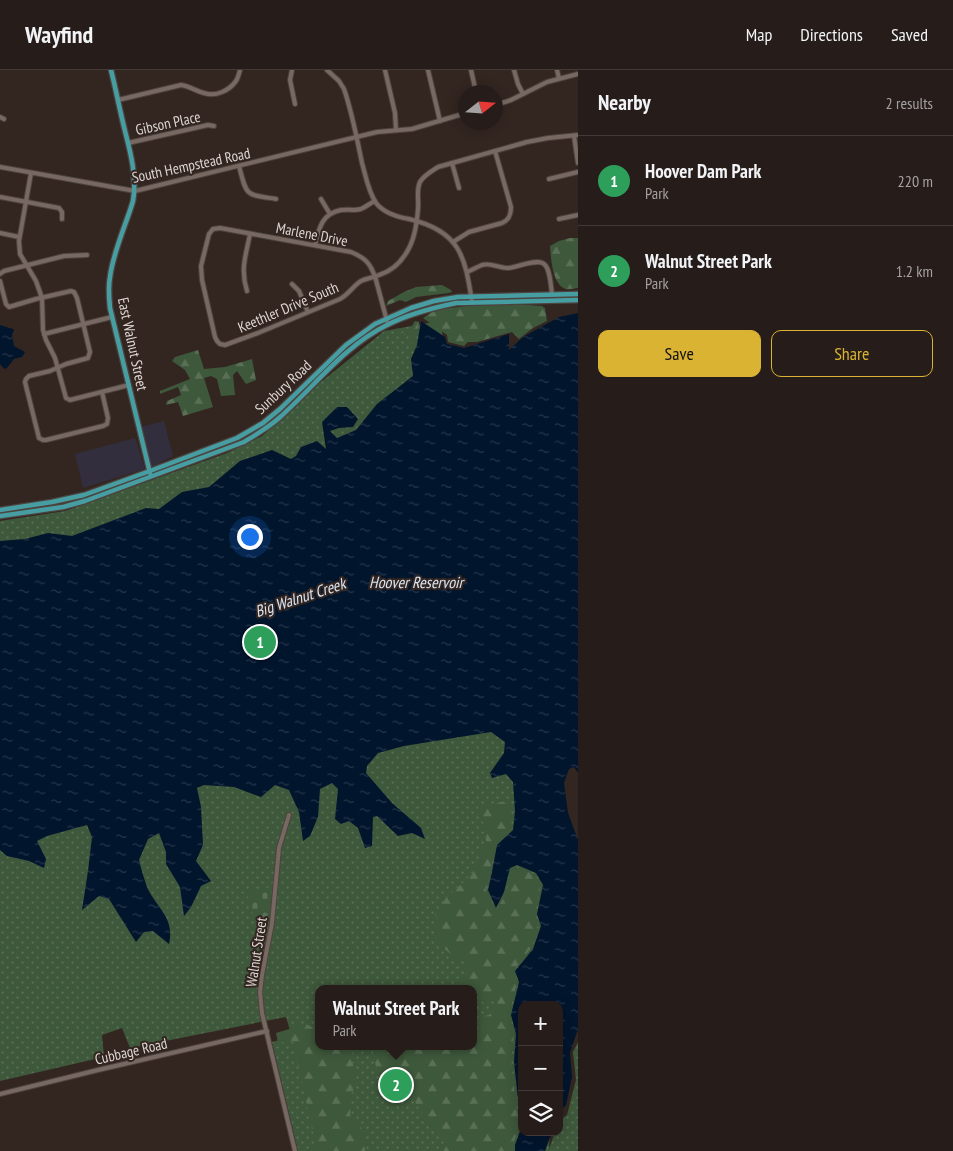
<!DOCTYPE html>
<meta charset="utf-8">
<style>
:root{--surface:#261c19;--page:#322926;--text:#f1f3f6;--muted:#a4a1a2;--line:#423a38;--accent:#dab333}
body{margin:0;font-family:"PT Sans Narrow",sans-serif;background:var(--page);color:var(--text)}
.controls{position:absolute;right:15px;bottom:15px;display:grid;overflow:hidden;border-radius:10px;box-shadow:0 2px 12px #0003}
.controls button{width:45px;height:45px;display:grid;place-items:center;padding:0;border:0;border-bottom:1px solid var(--line);background:var(--surface);color:var(--text);font:25px sans-serif}
.compass{position:absolute;left:458px;top:15px;width:45px;height:45px;border-radius:50%;background:var(--surface);box-shadow:0 2px 12px #0003;rotate:73deg}
.you{position:absolute;left:249px;top:466px;width:18px;height:18px;margin:-12px;border:4px solid #fff;border-radius:50%;background:#1a73e8;box-shadow:0 0 0 8px #1a73e833}
.badge{display:grid;place-items:center;width:32px;height:32px;border-radius:50%;background:var(--accent);color:#fff;font-size:16px;font-weight:700}
.pin{position:absolute;translate:-50% -50%;border:2px solid #fff;box-shadow:0 1px 5px #0006}
.popup{position:absolute;left:315px;top:915px;width:162px;height:65px;box-sizing:border-box;display:grid;place-content:center;border-radius:10px;background:var(--surface);filter:drop-shadow(0 1px 4px #0005);font-size:16px;white-space:nowrap;color:var(--muted)}
.popup b{font-size:19px;color:var(--text)}
.popup::after{content:'';position:absolute;left:50%;top:100%;margin-left:-10px;border:10px solid transparent;border-top-color:var(--surface)}
.list{margin:0;padding:0;list-style:none}
h2{display:flex;justify-content:space-between;align-items:center;height:65px;margin:0;padding:0 20px;font-size:21px}
h2 small{font-size:16px;font-weight:400;color:var(--muted)}
.list li{display:grid;grid-template-columns:32px 1fr auto;gap:15px;align-items:center;box-sizing:border-box;height:90px;padding:0 20px;border-top:1px solid var(--line)}
.list b{display:block;font-size:19px;white-space:nowrap}
.list p{margin:0;font-size:16px;white-space:nowrap;color:var(--muted)}
.list em{font-size:16px;font-style:normal;color:var(--muted)}
.actions{display:flex;gap:10px;padding:15px 20px}
.actions a{flex:1;padding:11px 0;border:1px solid var(--accent);border-radius:10px;text-align:center;font-size:18px;color:var(--accent)}
.actions .main{background:var(--accent);color:#111}
.icon{flex:none;width:28px;height:28px;fill:none;stroke:currentColor;stroke-width:2;stroke-linecap:round;stroke-linejoin:round}
.map{position:relative;flex:none;width:578px;height:1081px;overflow:hidden}
header{display:flex;align-items:center;gap:30px;box-sizing:border-box;height:70px;padding:0 25px;background:var(--surface);border-bottom:1px solid var(--line)}
header strong{font-size:24px}
nav{display:flex;gap:28px;margin-inline-start:auto;font-size:18px}
main{display:flex}
aside{flex:1;background:var(--surface)}
.map>svg:first-child{display:block}
</style>
<header>
<strong>Wayfind</strong>
<nav><a>Map</a><a>Directions</a><a>Saved</a></nav>
</header>
<main>
<div class="map">
<svg width="578" height="1081" viewBox="0 0 578 1081">
<defs>
<pattern id="grass-dots" width="8" height="8" patternUnits="userSpaceOnUse" patternTransform="scale(1.25)"><rect width="8" height="8" fill="#3e583b"/><path d="M2 2h.1M6 6h.1" fill="none" stroke="#596f56" stroke-width="1.8" stroke-linecap="round"/></pattern>
<pattern id="forest-firs" width="22" height="20" patternUnits="userSpaceOnUse" patternTransform="scale(1.25)"><rect width="22" height="20" fill="#3e583b"/><path d="M5 1l3.5 6h-7zM16 11l3.5 6h-7z" fill="#596f56"/></pattern>
<pattern id="cemetery-stones" width="16" height="16" patternUnits="userSpaceOnUse" patternTransform="scale(1.25)"><rect width="16" height="16" fill="#3e583b"/><path d="M2 7V4a2 2 0 0 1 4 0v3zM10 15v-3a2 2 0 0 1 4 0v3z" fill="#596f56"/></pattern>
<pattern id="water-ripples" width="26" height="14" patternUnits="userSpaceOnUse" patternTransform="scale(1.25)"><rect width="26" height="14" fill="#01152d"/><path d="M2 4q2-2 4 0t4 0M15 11q2-2 4 0t4 0" fill="none" stroke="#26364b"/></pattern>
</defs>
<rect width="100%" height="100%" fill="#332621"/>
<!-- commercial -->
<g fill="#332e3e">
<polygon points="164,351 173,386 152,397 141,357"/>
<polygon points="135,368 145,399 83,418 75,384"/>
</g>
<!-- grass -->
<path fill="url(#grass-dots)" fill-rule="evenodd" d="M439,251L551,693L559,935H522V1062H550L549,1079L555,1062H559V1051L567,1045L576,1010L573,982L578,972V1081H298L272,972L292,967L286,947L130,978L122,958L102,965L104,987L0,1011V451L65,441L227,383L262,366L316,316L384,261ZM318,919H474V976H318Z"/>
<!-- forest -->
<g fill="url(#forest-firs)">
<path d="M570,168H578V218C575,218 569,220 566,219C552,215 551,187 550,176L559,171Z"/>
<polygon points="442,215 451,220 452,222 449,223 416,227 406,232 400,230 386,236 388,231 404,222 416,217"/>
<polygon points="515,234 542,236 545,238 547,251 533,258 519,269 512,262 477,272 468,272 464,276 448,272 447,265 423,248 435,240 466,236"/>
<polygon points="415,251 419,252 414,276 407,265 401,264 410,259"/>
<polygon points="198,280 204,299 225,297 252,289 256,310 246,314 237,301 233,305 235,325 221,326 217,309 211,306 204,308 213,337 183,346 178,332 166,335 167,331 181,325 178,317 160,324 160,321 190,309 185,300 172,291 175,287"/>
<polygon points="502,732 511,733 510,760 496,775 486,820 496,840 506,824 512,800 516,797 535,805 541,815 534,844 538,860 531,878 514,900 517,911 509,946 514,964 511,992 519,1057 513,1074 512,1081 438,1081 443,1080 444,1074 434,1054 430,1055 416,1034 411,1018 398,1014 377,1002 372,976 474,976 474,949 489,945 497,934 495,930 477,933 478,923 475,916 468,918 461,914 467,891 455,888 439,874 434,859 440,853 435,844 446,828 466,810 475,800 479,789 486,771 485,757 479,743 478,736"/>
<path d="M306,954L312,957L318,955V976H368L357,978L351,984L356,1010L351,1028L350,1045C359,1055 372,1067 365,1081H317L293,971L278,973L276,963Z"/>
</g>
<!-- cemetery -->
<polygon fill="url(#cemetery-stones)" points="272,817 265,864 246,832 249,821"/>
<!-- water -->
<g fill="url(#water-ripples)">
<path d="M578,243V703L574,697L569,699L564,713L568,743L578,770V961L577,962L570,983L572,1007L566,1035L559,1043V935H522V1062H552L545,1081H515V1075L521,1058L514,992L516,964L511,945L519,912L515,901L533,879L541,856L537,844L543,815L536,803L517,795L510,798L504,822L496,838L488,820L492,802L497,775L513,760L515,741L513,712L506,704L492,708L490,703L504,683L505,672L491,662L404,676L378,683L367,696L366,703L392,733L421,758L425,769L412,763L398,766L377,746L373,747L372,776L365,778L358,758L349,751L341,754L335,749L338,719L332,713L320,719L318,747L310,766L303,771L299,742L289,720L275,715L261,727L234,717L204,715L197,718L201,737L203,775L196,791L211,811L201,816L191,837L184,846L180,817L166,794V782L159,763L148,769L139,790C141,799 144,808 147,817C157,839 175,847 169,874L153,861L144,862L136,872L109,829L99,826L82,840L88,801L92,767L87,755L47,766L37,771L46,789L44,798L29,791L7,786L0,780V471L25,469L48,463L72,466L146,438L159,439L182,422L209,417L240,391L272,380L291,389L296,386L301,377L317,371L326,379L322,352L337,337H347L358,349L353,357L339,358L330,361L337,368L356,360L377,334L413,306L411,289L417,275L421,251L445,267L447,274L464,278L509,264V280L523,267L559,247Z"/>
<polygon points="0,255 13,259 14,260 12,265 14,276 25,282 22,287 14,289 7,298 4,299 0,294"/>
</g>
<g fill="none" stroke-linecap="round" stroke-linejoin="round">
<defs>
<g id="minor">
<polyline points="292,0 290,10 295,34"/>
<path d="M327,0L339,11L344,19C352,42 357,69 362,93C366,107 368,121 376,133C384,143 397,147 409,149C460,161 465,186 472,232"/>
<polyline points="385,0 395,43 396,60"/>
<polyline points="428,0 440,51"/>
<polyline points="471,0 476,22"/>
<polyline points="514,0 518,14 523,24"/>
<polyline points="557,0 559,8"/>
<path d="M118,30L181,15C190,16 195,21 204,23C215,27 229,21 236,11C238,8 239,4 240,0"/>
<polyline points="496,35 511,30 547,12 578,4"/>
<polyline points="0,47 4,49"/>
<polyline points="574,66 578,93"/>
<polyline points="128,73 208,55 214,56"/>
<polyline points="452,93 459,118"/>
<path d="M239,96C247,127 245,124 276,129"/>
<polyline points="0,97 135,121 377,62 412,59 466,43"/>
<polyline points="31,103 19,171 20,184 36,211 42,228 43,260 46,270 55,288 66,328 70,330 129,315"/>
<polyline points="549,109 578,102"/>
<polyline points="0,127 59,138 62,142 62,149"/>
<polyline points="321,129 330,144"/>
<polyline points="559,149 578,145"/>
<polyline points="0,163 19,167"/>
<path d="M453,172L469,162L502,153C509,150 511,145 511,137L495,81"/>
<path d="M315,175C319,159 321,144 341,140C348,139 355,141 361,139C366,137 370,133 375,131"/>
<path d="M467,202C472,200 477,197 482,195C491,192 500,199 509,198C518,197 538,188 544,194C550,198 551,217 552,224"/>
<polyline points="0,204 4,201 64,186 87,185"/>
<polyline points="0,211 6,234 9,237 36,229 71,221 74,222 77,228 90,282 88,288 66,294 50,301 29,306 26,309 25,312 39,368 43,370 46,370 103,356 107,354 108,348 102,322"/>
<polyline points="292,214 299,221 308,242"/>
<path d="M247,221C240,199 246,185 250,164"/>
<path d="M388,255L376,210C371,194 366,188 351,182L220,158L213,159L209,164L201,196L202,210L215,267L217,271L220,274L225,275L258,263L340,229C349,224 353,216 361,211C367,208 373,208 379,205C392,201 402,191 408,180C415,168 417,152 418,139C419,130 416,120 420,112C424,105 432,101 438,97L527,72L548,68L578,65"/>
<polyline points="44,264 112,247"/>
<polyline points="289,745 279,778 272,853 262,905 260,922 262,943 295,1081"/>
<polyline points="0,1024 98,1000 267,961"/>
</g>
<g id="major">
<path d="M111,0C116,20 120,41 125,61C131,84 137,108 133,131C126,155 113,182 110,207C108,217 109,228 110,238L150,403"/>
<polyline points="0,440 52,432 84,425 150,401 237,368 263,353 280,339 346,275 375,254 411,238 434,231 458,227 578,224"/>
<path d="M0,446L63,437L85,431L244,372C257,364 269,357 279,348C314,317 344,276 387,255C408,244 432,238 456,233L578,230"/>
</g>
</defs>
<!-- minor casing -->
<use href="#minor" stroke="#4d433e" stroke-width="6"/>
<!-- major casing -->
<use href="#major" stroke="#4d433e" stroke-width="7"/>
<!-- minor -->
<use href="#minor" stroke="#776861" stroke-width="4"/>
<!-- major -->
<use href="#major" stroke="#469da2" stroke-width="4.5"/>
</g>
<g text-anchor="middle" dominant-baseline="central" stroke-width="4" stroke-linejoin="round" paint-order="stroke">
<!-- street labels -->
<g font-size="15" fill="#ded6d2" stroke="#332621">
<text transform="translate(168 53) rotate(-12)">Gibson Place</text>
<text transform="translate(191 95) rotate(-12)">South Hempstead Road</text>
<text transform="translate(312 164) rotate(11)">Marlene Drive</text>
<text transform="translate(288 237) rotate(-23)">Keethler Drive South</text>
<text transform="translate(133 274) rotate(78)">East Walnut Street</text>
<text transform="translate(283 317) rotate(-43)">Sunbury Road</text>
<text transform="translate(256 882) rotate(-81)">Walnut Street</text>
<text transform="translate(131 981) rotate(-13)">Cubbage Road</text>
</g>
<!-- water labels -->
<g font-size="16" font-style="italic" fill="#d8e5f4" stroke="#332621">
<text x="416" y="512">Hoover Reservoir</text>
<text transform="translate(300 527) rotate(-18)">Big Walnut Creek</text>
</g>
</g>
</svg>
<div class="controls">
<button>+</button>
<button>−</button>
<button><svg class="icon" aria-label="layers" viewBox="0 0 24 24"><path d="M12 4l9 5-9 5-9-5zM3 14l9 5 9-5"/></svg></button>
</div>
<svg class="compass" viewBox="-18 -18 36 36"><path d="M0-13l5 13h-10z" fill="#e53935"/><path d="M0 13l5-13h-10z" fill="#a4a1a2"/></svg>
<div class="you"></div>
<div class="pin badge" style="left:260px;top:572px;background:#2e9e5b">1</div>
<div class="pin badge" style="left:396px;top:1015px;background:#2e9e5b">2</div>
<div class="popup"><b>Walnut Street Park</b>Park</div>
</div>
<aside>
<h2>Nearby<small>2 results</small></h2>
<ul class="list">
<li><span class="badge" style="background:#2e9e5b">1</span><div><b>Hoover Dam Park</b><p>Park</p></div><em>220 m</em></li>
<li><span class="badge" style="background:#2e9e5b">2</span><div><b>Walnut Street Park</b><p>Park</p></div><em>1.2 km</em></li>
</ul>
<div class="actions"><a class="main">Save</a><a>Share</a></div>
</aside>
</main>
